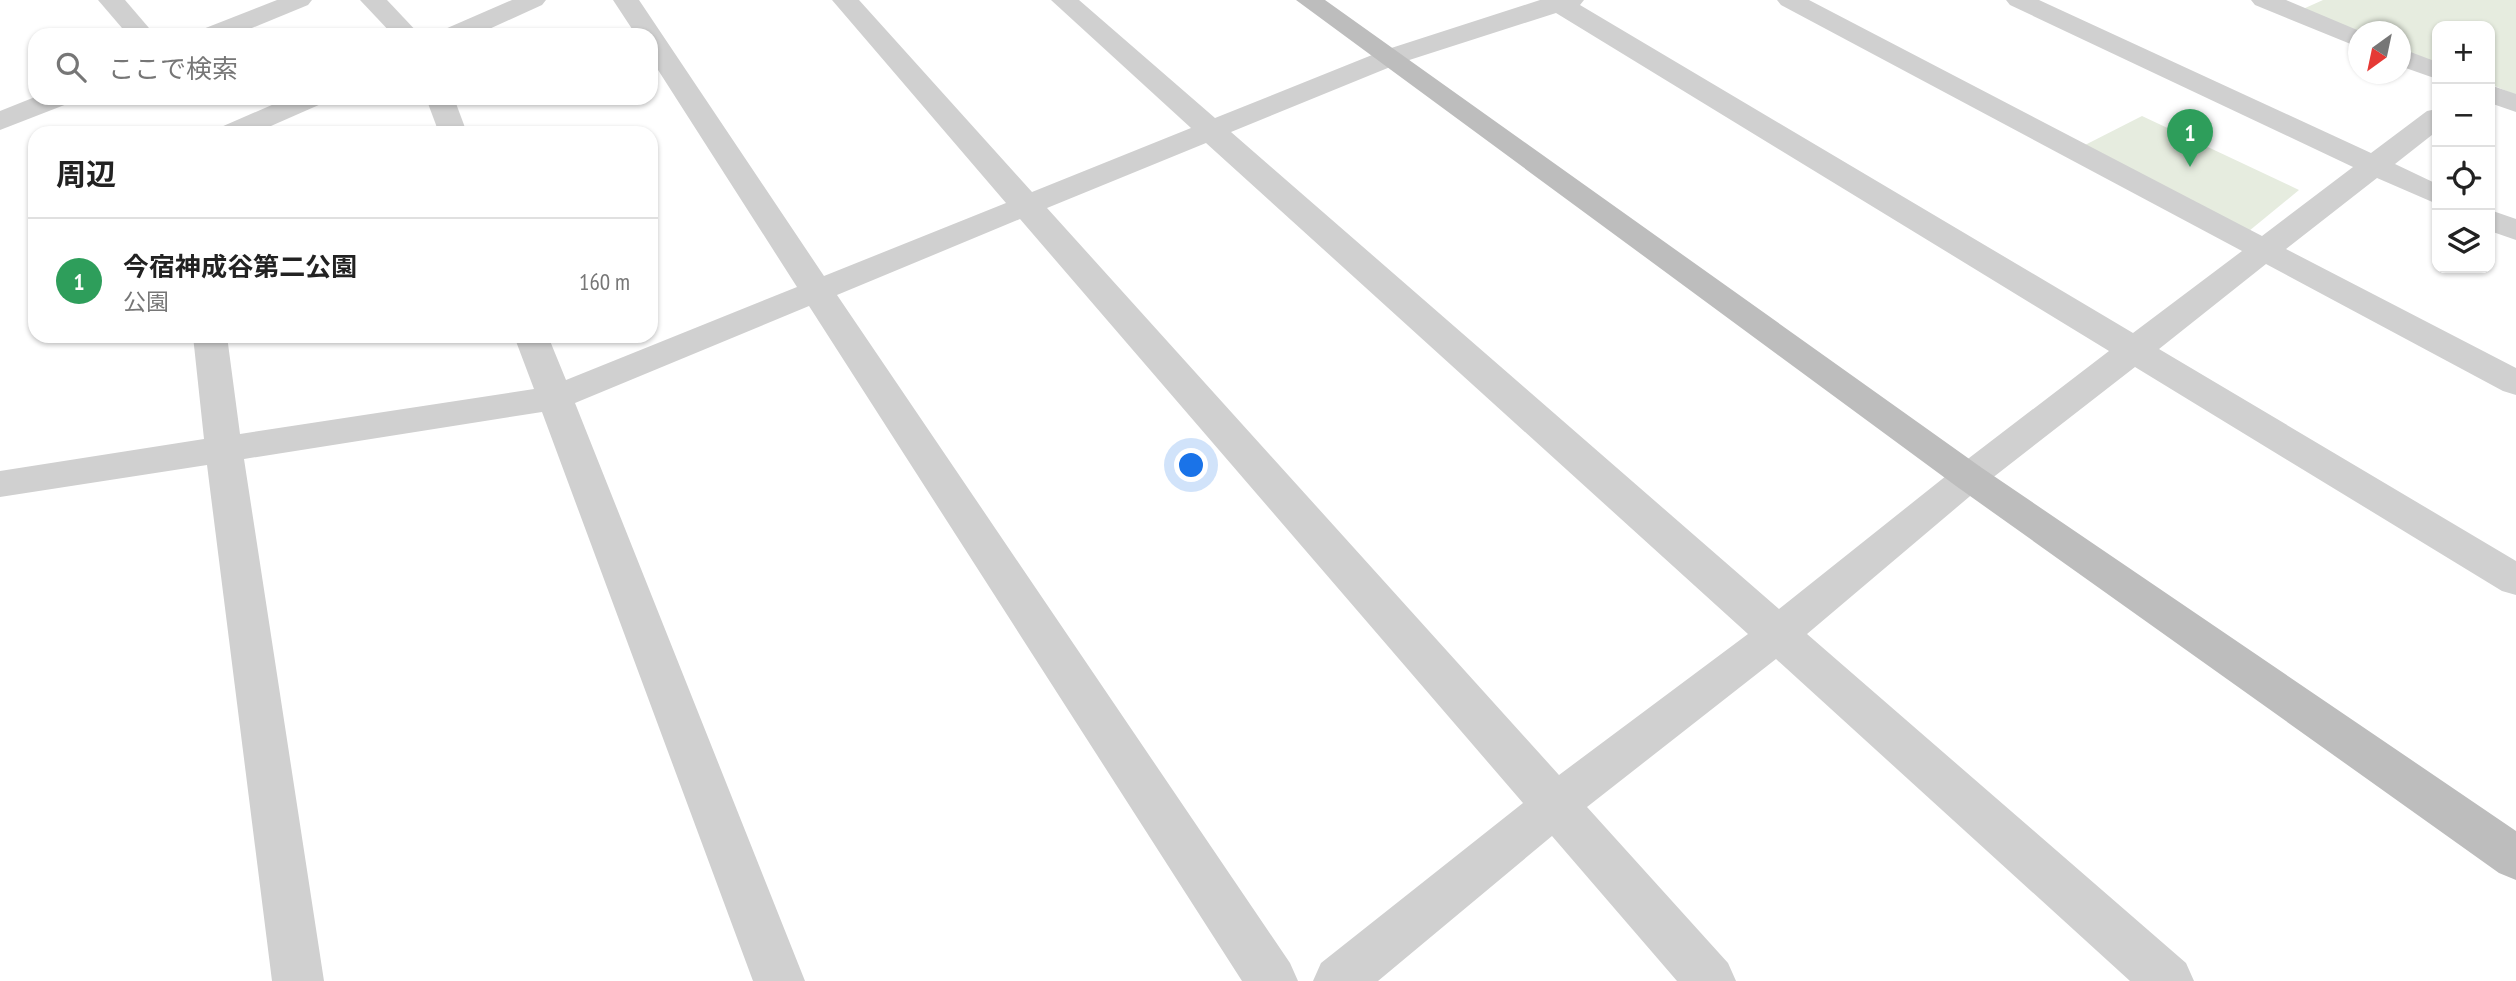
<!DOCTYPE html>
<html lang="ja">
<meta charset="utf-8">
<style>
:root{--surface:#fff;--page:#f2f2f2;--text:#222;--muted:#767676;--line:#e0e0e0;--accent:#db2777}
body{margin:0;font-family:"PT Sans Narrow","Noto Sans JP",sans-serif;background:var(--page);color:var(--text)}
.controls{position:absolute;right:21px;top:21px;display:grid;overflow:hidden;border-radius:14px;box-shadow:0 2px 5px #0004}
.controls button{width:63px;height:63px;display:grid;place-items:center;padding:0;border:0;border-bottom:2px solid var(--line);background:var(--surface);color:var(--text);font:35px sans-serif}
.compass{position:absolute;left:2348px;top:21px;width:63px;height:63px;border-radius:50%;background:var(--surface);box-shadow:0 2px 5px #0004;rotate:213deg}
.you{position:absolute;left:1192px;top:466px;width:24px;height:24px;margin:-18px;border:5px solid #fff;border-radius:50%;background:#1a73e8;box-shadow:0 0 0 10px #1a73e833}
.badge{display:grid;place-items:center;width:46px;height:46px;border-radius:50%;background:var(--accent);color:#fff;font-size:23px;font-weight:700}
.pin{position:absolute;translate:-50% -58px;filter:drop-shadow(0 2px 4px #0008)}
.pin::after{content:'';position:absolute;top:37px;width:24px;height:21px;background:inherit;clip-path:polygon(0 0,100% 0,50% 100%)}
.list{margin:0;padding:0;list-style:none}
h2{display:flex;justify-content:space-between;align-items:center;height:91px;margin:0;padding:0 28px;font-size:30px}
h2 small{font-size:23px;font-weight:400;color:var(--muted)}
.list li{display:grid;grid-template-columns:46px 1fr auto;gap:21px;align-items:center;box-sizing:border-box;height:126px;padding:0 28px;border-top:2px solid var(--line)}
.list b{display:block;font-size:26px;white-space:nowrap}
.list p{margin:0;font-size:23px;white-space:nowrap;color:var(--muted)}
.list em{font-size:23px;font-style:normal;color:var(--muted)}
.icon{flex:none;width:38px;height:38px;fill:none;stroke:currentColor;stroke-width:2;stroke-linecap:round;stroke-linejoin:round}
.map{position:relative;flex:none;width:2516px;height:981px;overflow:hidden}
.search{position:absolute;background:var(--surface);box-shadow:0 2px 5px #0004;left:28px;top:28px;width:630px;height:77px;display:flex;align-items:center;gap:18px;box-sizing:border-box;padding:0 24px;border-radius:21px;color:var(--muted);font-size:26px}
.panel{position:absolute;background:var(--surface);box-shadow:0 2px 5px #0004;left:28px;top:126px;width:630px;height:217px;border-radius:21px}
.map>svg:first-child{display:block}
</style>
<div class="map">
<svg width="2516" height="981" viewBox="0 0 2516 981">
<rect width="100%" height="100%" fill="#fff"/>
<!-- green -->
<g fill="#e6ecdf">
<polygon points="2323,0 2516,0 2516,95 2490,84 2490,26 2437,26 2437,63 2401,49 2400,32 2358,32 2303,9"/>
<polygon points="2142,116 2299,190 2249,231 2085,145"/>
</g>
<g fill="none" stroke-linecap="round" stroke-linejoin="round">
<!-- street -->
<g fill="#d0d0d0" fill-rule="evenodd">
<polygon points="98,0 125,0 155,35 128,35"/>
<polygon points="277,0 312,0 308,5 235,35 199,35 203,29"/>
<polygon points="360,0 387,0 420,35 393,35"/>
<polygon points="512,0 546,0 542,5 476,35 441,35 445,29"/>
<path d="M613,0H639L824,276L1006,203L832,0H859L1032,192L1191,128L1051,0H1079L1215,118L1382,51L1540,0H1584L1580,5L2133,333L2242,251L1781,5L1777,0H1809L2262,236L2353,167L2010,5L2006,0H2039L2371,153L2427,111L2437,109V131L2395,164L2437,184V204L2377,178L2286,249L2516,368V395L2503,391L2266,264L2159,349L2516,561V595L2502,591L2135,367L1982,486L1807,634L2186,963L2194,981H2130L1776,659L1587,807L1728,963L1736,981H1677L1552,836L1378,981H1313L1321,963L1523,803L1020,219L837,295L1290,963L1298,981H1242L809,306L575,403L805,981H753L542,412L244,459L324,981H272L207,465L0,497V471L204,439L193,336H227L240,434L534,389L514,336H548L566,380L797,287L651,59V35H636ZM1556,13L2109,351L1956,468L1779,609L1231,132L1400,63ZM1206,143L1748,634L1559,775L1047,208Z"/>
<polygon points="2251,0 2286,0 2362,32 2358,32 2358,47 2255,5"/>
<polygon points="2400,48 2437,62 2437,79 2400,66"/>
<polygon points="2490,85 2516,94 2516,112 2490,103"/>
<polygon points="35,97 71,98 67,104 0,130 0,111"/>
<polygon points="288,98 325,98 321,104 255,133 217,133 221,127"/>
<polygon points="426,98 454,98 467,133 439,133"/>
<polygon points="2490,210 2516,219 2516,240 2490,231"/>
</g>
<!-- secondary -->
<polygon fill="#bdbdbd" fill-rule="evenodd" points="1296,0 1325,0 1982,468 2516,831 2516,880 2499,873 1956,486"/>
</g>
</svg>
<div class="controls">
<button>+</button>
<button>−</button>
<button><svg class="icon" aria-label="locate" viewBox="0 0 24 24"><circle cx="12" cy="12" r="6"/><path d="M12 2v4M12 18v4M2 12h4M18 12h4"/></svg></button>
<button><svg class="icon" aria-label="layers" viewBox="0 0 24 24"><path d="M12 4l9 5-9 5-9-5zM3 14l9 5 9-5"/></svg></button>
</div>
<svg class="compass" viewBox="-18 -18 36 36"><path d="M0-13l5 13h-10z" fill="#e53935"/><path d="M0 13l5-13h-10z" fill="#767676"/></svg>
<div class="you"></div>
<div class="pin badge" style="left:2190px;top:167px;background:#2e9e5b">1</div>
<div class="search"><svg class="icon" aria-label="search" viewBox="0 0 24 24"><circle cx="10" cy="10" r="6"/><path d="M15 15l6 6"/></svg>ここで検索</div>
<section class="panel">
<h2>周辺<small></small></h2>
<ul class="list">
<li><span class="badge" style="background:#2e9e5b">1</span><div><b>今宿神成谷第二公園</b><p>公園</p></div><em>160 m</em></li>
</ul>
</section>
</div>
